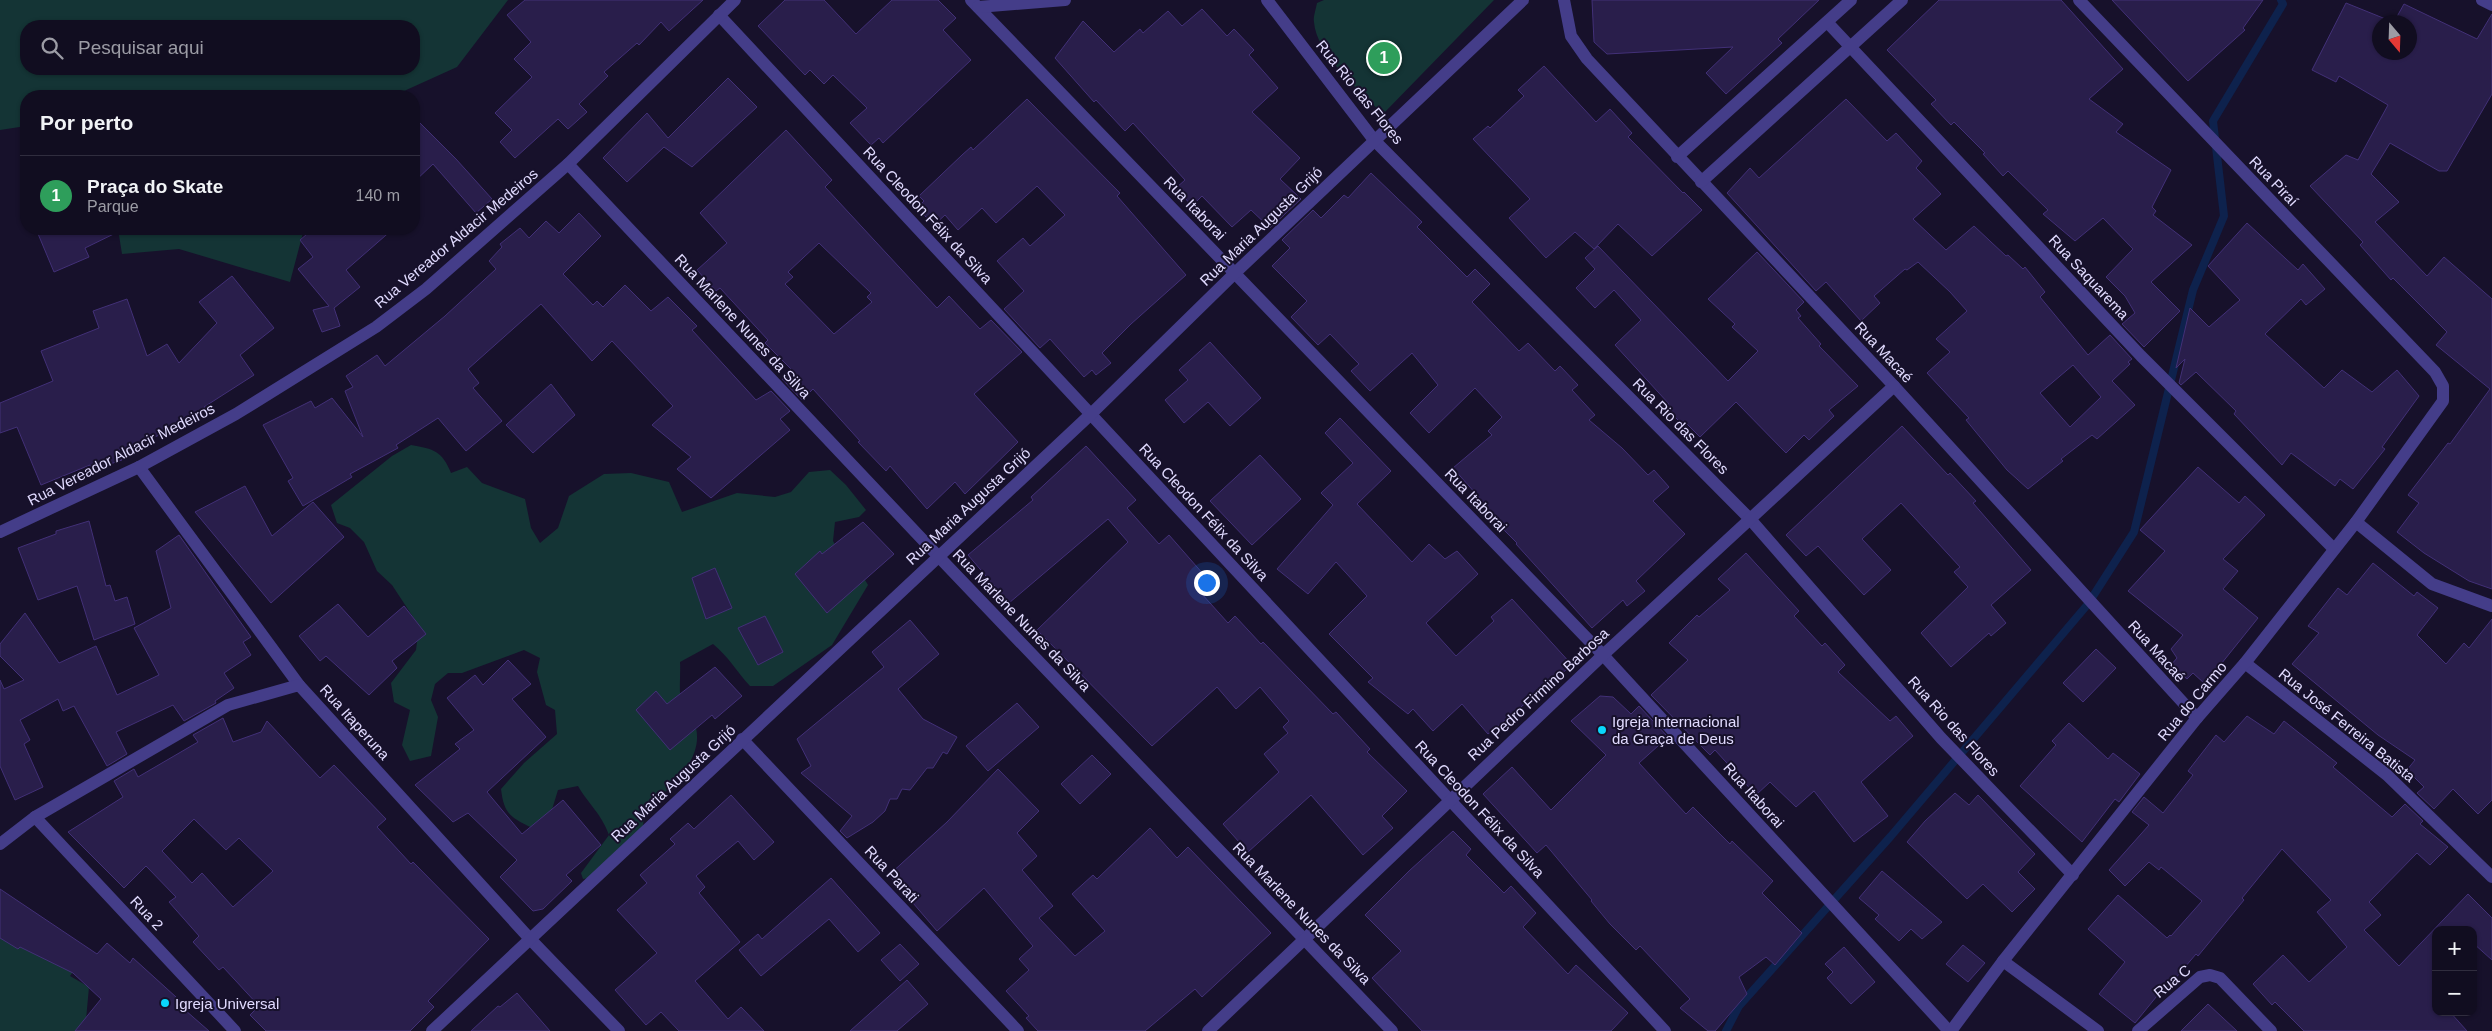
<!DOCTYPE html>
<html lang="pt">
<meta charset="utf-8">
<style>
:root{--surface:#110d20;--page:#1a1629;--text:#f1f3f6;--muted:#9c9ca5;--line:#302d3e;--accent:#2563eb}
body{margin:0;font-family:Helvetica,sans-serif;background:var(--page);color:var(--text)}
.controls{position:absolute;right:15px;bottom:15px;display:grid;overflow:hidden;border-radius:10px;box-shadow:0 1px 4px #0004}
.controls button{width:45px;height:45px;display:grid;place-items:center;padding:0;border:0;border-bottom:1px solid var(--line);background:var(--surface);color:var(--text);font:25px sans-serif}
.compass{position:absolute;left:2372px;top:15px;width:45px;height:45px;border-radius:50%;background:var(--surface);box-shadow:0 1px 4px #0004;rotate:161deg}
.you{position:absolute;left:1206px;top:582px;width:18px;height:18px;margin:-12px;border:4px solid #fff;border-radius:50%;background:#1a73e8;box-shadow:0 0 0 8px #1a73e833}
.badge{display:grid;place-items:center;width:32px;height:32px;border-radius:50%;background:var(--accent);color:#fff;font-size:16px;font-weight:700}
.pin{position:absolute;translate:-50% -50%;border:2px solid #fff;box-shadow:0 1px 5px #0006}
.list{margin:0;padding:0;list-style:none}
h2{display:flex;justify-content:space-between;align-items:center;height:65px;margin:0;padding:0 20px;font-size:21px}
h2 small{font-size:16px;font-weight:400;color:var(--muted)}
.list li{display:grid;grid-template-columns:32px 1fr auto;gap:15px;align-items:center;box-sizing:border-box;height:80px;padding:0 20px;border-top:1px solid var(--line)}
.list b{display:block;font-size:19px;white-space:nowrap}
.list p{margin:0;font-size:16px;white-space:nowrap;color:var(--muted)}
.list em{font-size:16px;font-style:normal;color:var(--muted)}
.icon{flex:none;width:28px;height:28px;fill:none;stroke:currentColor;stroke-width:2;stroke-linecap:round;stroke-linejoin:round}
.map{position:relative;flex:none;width:2492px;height:1031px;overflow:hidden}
.search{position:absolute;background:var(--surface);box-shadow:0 1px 4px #0004;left:20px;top:20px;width:400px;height:55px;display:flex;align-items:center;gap:12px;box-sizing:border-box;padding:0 18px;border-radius:20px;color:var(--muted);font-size:19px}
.panel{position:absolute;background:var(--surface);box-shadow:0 1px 4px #0004;left:20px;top:90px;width:400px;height:145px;border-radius:20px}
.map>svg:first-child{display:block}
</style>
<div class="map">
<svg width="2492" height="1031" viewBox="0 0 2492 1031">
<rect width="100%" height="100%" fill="#17112b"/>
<!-- green -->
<g fill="#143435" fill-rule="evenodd">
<path d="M0,0H508L457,67L393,96H26V126L0,130ZM414,26V69H26V26Z"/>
<path d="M1324,0H1494L1383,114C1361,92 1316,54 1314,22C1313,17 1316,9 1317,3Z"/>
<polygon points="118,229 304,229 290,282 179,249 122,254"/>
<path d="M411,445C434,449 442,451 451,473L467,467L482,483L525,499L531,528L540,543L558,528L569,496L604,474L631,473L669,482L682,512L737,493L775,497L791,492L809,472L830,470L846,485L866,510L859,517L835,522L833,541L842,557L859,570L868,585L832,645L773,686H750C737,672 728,656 713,644L680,662C681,675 678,692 682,705C684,713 693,720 696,728C704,762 665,792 644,811L643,827L589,878L583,879L581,873L609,835C601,813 589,805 578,786L558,790L550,816L532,828C510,817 504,814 501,789L524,763L557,734L555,710L546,705L537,672L540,658L524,650L462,673H448L435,684L431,700L438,717L431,756L410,761L402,745L410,710L394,702L391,683L416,650L419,626L392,585L377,571L364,542L350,528L337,523L331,505L392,456Z"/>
<polygon points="0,937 84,956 70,976 89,987 85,1031 0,1031"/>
</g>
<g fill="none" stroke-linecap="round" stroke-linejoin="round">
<!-- stream -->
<polyline stroke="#0e224d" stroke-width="8" points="1726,1031 1739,1006 1891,836 2088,604 2134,532 2193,290 2224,216 2213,121 2283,4 2281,0"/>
</g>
<!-- building -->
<g fill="#291e4b" stroke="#423077" fill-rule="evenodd">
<polygon points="525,0 703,0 669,31 661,22 639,45 637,43 604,72 608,76 579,104 587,112 568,129 558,119 515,158 500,142 512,130 495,113 532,77 514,59 531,42 507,15"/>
<polygon points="785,0 824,0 856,34 892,0 938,0 956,18 943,30 971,60 883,143 879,138 871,145 850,123 867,108 833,75 824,84 810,70 805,75 758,26"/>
<polygon points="1592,0 1819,0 1778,39 1782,43 1726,94 1706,73 1733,47 1607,54 1594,42"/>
<polygon points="1939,0 2061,0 2123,69 2089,99 2123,124 2116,132 2171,170 2152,207 2156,211 2153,215 2192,245 2151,282 2180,311 2144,347 2122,324 2135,313 2125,296 2106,277 2133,249 2103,218 2075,241 2043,214 2048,210 2008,171 2003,176 1983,154 1985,153 1954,122 1951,125 1931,104 1936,100 1887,50"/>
<polygon points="2112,0 2263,0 2243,28 2245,30 2188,81"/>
<polygon points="2346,3 2393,22 2380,22 2380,52 2410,52 2410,22 2394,22 2404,4 2477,39 2492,14 2492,94 2447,171 2439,171 2390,143 2371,174 2399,202 2375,222 2427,276 2444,257 2492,299 2492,589 2469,581 2424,553 2397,532 2419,503 2408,495 2448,443 2450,444 2490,389 2436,345 2447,332 2393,278 2391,280 2360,245 2363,242 2310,186 2346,155 2358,160 2388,105 2339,76 2336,82 2312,70"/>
<polygon points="1202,9 1227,36 1234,29 1254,50 1249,55 1278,88 1252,112 1300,158 1280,179 1301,199 1270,228 1251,210 1232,227 1202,196 1192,206 1176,188 1185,180 1133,123 1125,131 1096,100 1094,102 1055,58 1083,21 1114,52 1140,29 1143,33 1168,11 1182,26"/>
<polygon points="1544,66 1596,122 1610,109 1632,133 1628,137 1683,193 1684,192 1702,210 1652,256 1618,224 1594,249 1575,232 1546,258 1509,218 1530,199 1473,139 1488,126 1490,128 1524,96 1518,90"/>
<polygon points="728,78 757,107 692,167 664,147 627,182 603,158 647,113 668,138"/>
<polygon points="1027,99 1120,193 1117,196 1186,275 1131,324 1102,353 1111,363 1096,375 1092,370 1084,377 1050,339 1040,348 1004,309 1024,291 997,261 1023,238 1030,246 1065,215 1037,186 996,223 982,208 958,230 945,215 934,225 917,208 924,201 919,196 962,155 971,147 973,150"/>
<path d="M1846,99L1887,141L1896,133L1922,161L1916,168L1941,194L1913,219L1946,250L1974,226L2006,256L2008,255L2023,269L2025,267L2045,292L2040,297L2088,355L2110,335L2132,359L2128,362L2130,364L2112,381L2135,405L2097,439L2092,435L2061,459L2063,461L2028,489L2007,470L1966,420L1969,418L1927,373L1950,352L1936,339L1967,311L1950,292L1918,262L1907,270L1905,269L1874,296L1880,303L1861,321L1826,282L1816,291L1727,193L1750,168L1759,178ZM2073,365L2101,397L2070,427L2040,393Z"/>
<polygon points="414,117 456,159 492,199 476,213 433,164 414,182"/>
<path d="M786,130L832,180L825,187L937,308L949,296L980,329L991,320L1022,352L974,394L1018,442L965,494L955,482L927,509L890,466L886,471L858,442L860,441L813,389L802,400L782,379L792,370L765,343L768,340L720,288L716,291L697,270L727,243L700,213ZM819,243L871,293L867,297L872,302L834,334L785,284L793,277L788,272Z"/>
<polygon points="1371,173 1422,222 1417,227 1467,277 1475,269 1490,284 1472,302 1519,351 1528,343 1555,371 1560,366 1578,385 1572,390 1595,415 1589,420 1622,448 1648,475 1654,470 1669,487 1653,501 1685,534 1636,581 1645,591 1627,606 1623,600 1592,628 1516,544 1517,543 1481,507 1484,503 1453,468 1492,435 1488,431 1502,417 1475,388 1429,433 1410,413 1438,385 1412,353 1370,391 1351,371 1359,364 1330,334 1318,345 1291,317 1307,301 1272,266 1290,248 1282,240 1313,210 1321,218 1344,195 1348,198"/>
<polygon points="579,213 601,236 563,274 593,305 597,301 603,307 625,285 651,311 668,297 697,326 692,330 756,400 771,391 790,411 780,419 790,430 711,498 677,469 691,457 652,425 673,406 612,341 592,361 541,304 468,369 479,383 473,388 502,421 466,451 438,418 396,445 398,448 350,474 352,477 303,506 288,481 293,478 263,425 311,401 315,408 332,398 363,437 345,391 353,387 346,376 377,355 385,366 445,316 496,269 489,261 502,247 500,244 520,228 529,238 546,221 559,233"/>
<polygon points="2247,223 2298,270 2303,264 2325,289 2306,305 2301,299 2265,334 2324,388 2342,370 2372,392 2397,370 2419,396 2382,447 2385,449 2353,489 2340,479 2335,486 2291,453 2282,465 2234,414 2236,411 2196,372 2181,385 2179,383 2185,359 2176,368 2190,308 2209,327 2240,300 2208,266"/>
<polygon points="36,229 124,229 85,248 89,257 54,272"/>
<polygon points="313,229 393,229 346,270 360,287 334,308 340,326 322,332 313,310 329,306 298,269 313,257 300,240"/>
<polygon points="1598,246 1728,381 1758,351 1732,327 1735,324 1708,299 1757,252 1804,302 1796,310 1801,316 1798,318 1821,344 1819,346 1858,386 1829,410 1834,416 1809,440 1804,435 1786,453 1736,402 1700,437 1684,421 1681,423 1666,408 1669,404 1615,345 1641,320 1614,290 1595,308 1576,288 1595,269 1585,258"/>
<polygon points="232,276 274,328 240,355 254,375 204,407 206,410 165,433 119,450 122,460 92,470 90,465 41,485 17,427 0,433 0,403 53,381 41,351 99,328 93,311 127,299 147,356 167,344 179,363 217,323 199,302"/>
<polygon points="1210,342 1261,398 1230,426 1208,402 1184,423 1165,400 1188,380 1179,370"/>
<polygon points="551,384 575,415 533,453 506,425"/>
<polygon points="1340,418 1391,471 1357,504 1412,562 1429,544 1445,559 1457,551 1478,574 1426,623 1456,656 1494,621 1491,617 1512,599 1572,665 1488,734 1462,704 1433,731 1413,709 1408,714 1368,682 1373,678 1329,634 1367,596 1336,562 1308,594 1277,569 1333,505 1321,493 1353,463 1325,433"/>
<polygon points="1902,426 1948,475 1950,473 1976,501 1973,503 2031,570 1991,605 2006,623 1991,636 1989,633 1951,667 1921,633 1968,587 1954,572 1960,567 1901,503 1862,539 1891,570 1864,595 1818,546 1806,556 1786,535"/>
<polygon points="1086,446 1136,500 1127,508 1159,544 1169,535 1211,583 1201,593 1228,623 1235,616 1261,644 1263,642 1333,714 1336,712 1370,749 1367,752 1407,791 1382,816 1393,828 1363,855 1311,795 1248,852 1223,824 1279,772 1264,754 1288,733 1283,727 1289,721 1260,687 1236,709 1217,687 1152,746 1037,630 1128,542 1108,519 1009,603 968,555 1033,500 1031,497"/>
<polygon points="1260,455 1301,499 1252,545 1210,501"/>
<polygon points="2198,467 2239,503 2245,496 2265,515 2223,559 2238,571 2223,589 2258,618 2205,684 2193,673 2187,679 2171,665 2177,658 2171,649 2183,635 2128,591 2165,551 2140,530"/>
<polygon points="245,486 272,536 313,502 344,537 271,603 195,512"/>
<polygon points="89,521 106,586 110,585 115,601 127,597 135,624 94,640 77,586 38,600 18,548 56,534 56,531"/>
<polygon points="863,522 894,554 827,613 795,574 820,551 822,554"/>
<polygon points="179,535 251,637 243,642 251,655 224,673 234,688 215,701 216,703 184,721 173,705 116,732 127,754 107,766 74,706 63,711 58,699 20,720 30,740 24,744 43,787 15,800 0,766 0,680 4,689 24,680 0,656 0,644 25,613 59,663 96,646 117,695 159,675 134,628 171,608 156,551"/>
<polygon points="1746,553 1799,611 1794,616 1822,646 1825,643 1845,665 1838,672 1890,721 1896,716 1913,736 1861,782 1888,816 1854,842 1814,791 1796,807 1770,782 1756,795 1715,750 1710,755 1651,695 1688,660 1669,643 1697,615 1699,617 1730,590 1718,579"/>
<polygon points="2373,563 2414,596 2417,592 2438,608 2417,635 2446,664 2464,643 2469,648 2492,619 2492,800 2478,814 2453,789 2434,809 2417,793 2424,787 2407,770 2415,760 2378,735 2292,664 2319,633 2308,626 2338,588 2347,595"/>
<polygon points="715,568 732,608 706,619 692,578"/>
<polygon points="338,604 368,637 404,606 426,634 392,661 397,668 369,695 326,656 320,661 299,636"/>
<polygon points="765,616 783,652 758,665 738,628"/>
<polygon points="910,620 939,654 898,689 923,719 957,737 947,754 943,752 933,768 927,768 910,790 902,789 897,799 890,799 885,811 873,822 847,838 840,831 852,816 801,773 811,766 797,739 884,667 872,652"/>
<polygon points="2096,649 2116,668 2083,702 2063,683"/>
<polygon points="508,660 531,684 512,699 546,737 487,792 522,834 563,800 601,845 566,875 572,881 543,909 533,911 500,877 517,860 468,813 453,822 415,785 460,749 455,744 474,730 447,698 475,675 483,685"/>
<polygon points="715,667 742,696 715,719 712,715 670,750 636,710 656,691 667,704"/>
<polygon points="1600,696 1613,697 1631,714 1639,706 1668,737 1639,763 1686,814 1693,807 1730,844 1732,841 1773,881 1762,893 1802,933 1775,965 1766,957 1739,977 1747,994 1715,1031 1708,1031 1680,1008 1690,999 1640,946 1636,950 1610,924 1591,901 1592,900 1546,845 1537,853 1483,794 1512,767 1551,810 1606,755 1571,721"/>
<polygon points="1017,703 1039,727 988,771 966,746"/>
<polygon points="2247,716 2274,734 2284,721 2337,763 2333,767 2392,817 2405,804 2423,821 2420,824 2448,847 2430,865 2417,853 2369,902 2381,915 2364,930 2399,966 2468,894 2492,918 2492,960 2473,943 2473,930 2436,930 2436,1012 2450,1012 2467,1031 2304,1031 2275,1002 2272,1005 2253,984 2283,955 2309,982 2347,947 2317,912 2331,900 2282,849 2242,898 2244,900 2198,956 2196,954 2163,993 2161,991 2135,1023 2099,994 2125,962 2088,929 2118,895 2167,938 2170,935 2171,936 2202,901 2161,867 2159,870 2149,862 2125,886 2109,870 2149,825 2132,812 2144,797 2163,813 2193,775 2188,771 2216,735 2224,742"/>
<path d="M223,718L233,742L261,732L267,721L320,778L334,765L386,819L377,827L411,864L413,862L489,939L428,1001L434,1007L410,1031H266L250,1015L259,1006L223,967L219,970L193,942L199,936L169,902L176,897L146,866L124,888L68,832L123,797L114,781L134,769L138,777L198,742L193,735ZM194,819L226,850L239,838L273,871L233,907L202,873L192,883L162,851Z"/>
<polygon points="2069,723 2108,759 2113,753 2140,774 2119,802 2115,799 2082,842 2020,786 2056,745 2052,741"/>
<polygon points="1092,755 1111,774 1080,804 1061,784"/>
<polygon points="998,769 1039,811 1017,833 1037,856 1022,870 1053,906 1039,918 1075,956 1105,931 1072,894 1093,875 1097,879 1150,828 1177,858 1188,847 1271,933 1202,997 1195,989 1145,1031 1038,1031 1026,1018 1029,1016 1006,991 1029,970 1019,959 1033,946 984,888 937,931 889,875 947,822"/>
<polygon points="1955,793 1969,805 1978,795 2035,854 2018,872 2035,889 2012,912 1983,884 1967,899 1907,842 1925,821"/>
<polygon points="731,795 774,842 754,860 738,841 696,876 705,887 699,893 740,942 695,981 728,1019 741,1007 764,1031 679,1031 661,1012 646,1025 615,990 657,953 617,910 647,883 640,875 675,844 670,839 688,823 694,829"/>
<polygon points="1453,831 1471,849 1466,855 1504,893 1511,886 1536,913 1523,927 1568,974 1576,965 1628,1013 1611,1031 1422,1031 1372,978 1401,951 1365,915 1409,871"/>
<polygon points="1882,871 1942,922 1922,939 1911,929 1899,941 1875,919 1879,915 1859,898"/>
<polygon points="831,878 880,933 858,952 829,919 761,976 739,950 758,934 762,939"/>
<polygon points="0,889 97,954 107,943 130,963 133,958 187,1007 185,1010 209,1031 75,1031 101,999 73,973 20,947 18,949 0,938"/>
<polygon points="900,944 919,964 900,981 881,960"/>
<polygon points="1963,945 1985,963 1968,982 1946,964"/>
<polygon points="1844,947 1875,982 1851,1004 1827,978 1833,972 1825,964"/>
<polygon points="907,980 928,1004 897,1031 850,1031"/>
<polygon points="517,993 550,1031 471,1031 498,1006 500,1007"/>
<polygon points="2208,1004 2237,1031 2181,1031"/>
</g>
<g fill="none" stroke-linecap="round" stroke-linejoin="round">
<!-- minor -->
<g stroke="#443d89" stroke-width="12">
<polyline points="971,0 1603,655 1949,1031"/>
<polyline points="1267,0 1374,140 1750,519 1941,738 2073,875"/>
<polyline points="1564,0 1571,36 1587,59 1894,386 2197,718"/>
<polyline points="2482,0 2492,5"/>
<polyline points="978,7 1065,0"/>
<polyline points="719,15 1665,1031"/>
<polyline points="1827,22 2141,356 2333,548"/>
<polyline points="1677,157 1851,0"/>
<polyline points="568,164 938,556 1392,1031"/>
<polyline points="1701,182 1902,0"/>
<polyline points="139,467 299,685"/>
<polyline points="2356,522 2432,584 2492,606"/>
<polyline points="0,532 139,467 236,414 376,327 426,289 568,164 735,0"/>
<polyline points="2245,663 2387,775 2492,877"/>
<polyline points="742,739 1018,1031"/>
<polyline points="35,817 235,1031"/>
<polyline points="0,844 35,817 228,705 299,685 531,940 619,1031"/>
<polyline points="2003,961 2098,1031"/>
<polyline points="432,1031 1091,414 1235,273 1523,0"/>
<polyline points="1208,1031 1603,655 1894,386"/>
<polyline points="1951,1031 2003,961 2197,718 2245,663 2356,522 2443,401 2443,386 2435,372 2079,0"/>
<polyline points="2138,1031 2200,977 2210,975 2220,978 2271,1031"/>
</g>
</g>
<!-- markers -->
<g fill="#0ad6fc" stroke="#17112b" stroke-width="2">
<circle cx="1602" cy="730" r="5"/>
<circle cx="165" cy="1003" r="5"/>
</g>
<g text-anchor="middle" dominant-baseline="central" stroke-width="4" stroke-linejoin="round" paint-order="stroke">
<!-- street labels -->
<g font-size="15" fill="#e1dbff" stroke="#17112b">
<text transform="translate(1360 92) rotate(51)">Rua Rio das Flores</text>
<text transform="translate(2274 181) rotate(46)">Rua Piraí</text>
<text transform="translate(1195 208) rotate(46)">Rua Itaborai</text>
<text transform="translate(928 215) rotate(47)">Rua Cleodon Félix da Silva</text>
<text transform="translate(1261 226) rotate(-44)">Rua Maria Augusta Grijó</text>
<text transform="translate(456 238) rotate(-40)">Rua Vereador Aldacir Medeiros</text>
<text transform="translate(2089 277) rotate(47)">Rua Saquarema</text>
<text transform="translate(743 326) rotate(47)">Rua Marlene Nunes da Silva</text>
<text transform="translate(1884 352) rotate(47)">Rua Macaé</text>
<text transform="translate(1681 426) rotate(45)">Rua Rio das Flores</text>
<text transform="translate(121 454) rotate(-27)">Rua Vereador Aldacir Medeiros</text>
<text transform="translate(1476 500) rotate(46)">Rua Itaborai</text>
<text transform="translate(968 506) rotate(-43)">Rua Maria Augusta Grijó</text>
<text transform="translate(1204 512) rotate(47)">Rua Cleodon Félix da Silva</text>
<text transform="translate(1022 620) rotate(46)">Rua Marlene Nunes da Silva</text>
<text transform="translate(2157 651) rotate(48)">Rua Macaé</text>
<text transform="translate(1538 694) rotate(-43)">Rua Pedro Firmino Barbosa</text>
<text transform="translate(2192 701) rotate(-50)">Rua do Carmo</text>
<text transform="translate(355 722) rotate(48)">Rua Itaperuna</text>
<text transform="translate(2347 725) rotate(39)">Rua José Ferreira Batista</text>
<text transform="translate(1954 726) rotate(48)">Rua Rio das Flores</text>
<text transform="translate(673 783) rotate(-43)">Rua Maria Augusta Grijó</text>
<text transform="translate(1754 795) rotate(48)">Rua Itaborai</text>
<text transform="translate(1480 809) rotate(47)">Rua Cleodon Félix da Silva</text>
<text transform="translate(892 874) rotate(47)">Rua Parati</text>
<text transform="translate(147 913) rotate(47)">Rua 2</text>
<text transform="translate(1302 913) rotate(46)">Rua Marlene Nunes da Silva</text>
<text transform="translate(2172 981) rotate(-39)">Rua C</text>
</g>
<!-- poi labels -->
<g font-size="15" fill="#e1dbff" stroke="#17112b" text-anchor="start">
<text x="1612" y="721">Igreja Internacional<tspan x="1612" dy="17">da Graça de Deus</tspan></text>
<text x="175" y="1003">Igreja Universal</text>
</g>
</g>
</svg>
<div class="controls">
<button>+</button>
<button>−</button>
</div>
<svg class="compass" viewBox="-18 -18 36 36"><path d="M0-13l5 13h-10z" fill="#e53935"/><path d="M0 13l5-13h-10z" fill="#9c9ca5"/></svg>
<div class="you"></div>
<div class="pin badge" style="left:1384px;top:58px;background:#2e9e5b">1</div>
<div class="search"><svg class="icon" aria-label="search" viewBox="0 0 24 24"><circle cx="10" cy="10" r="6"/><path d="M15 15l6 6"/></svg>Pesquisar aqui</div>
<section class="panel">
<h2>Por perto<small></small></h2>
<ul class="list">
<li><span class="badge" style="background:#2e9e5b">1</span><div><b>Praça do Skate</b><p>Parque</p></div><em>140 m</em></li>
</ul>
</section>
</div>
